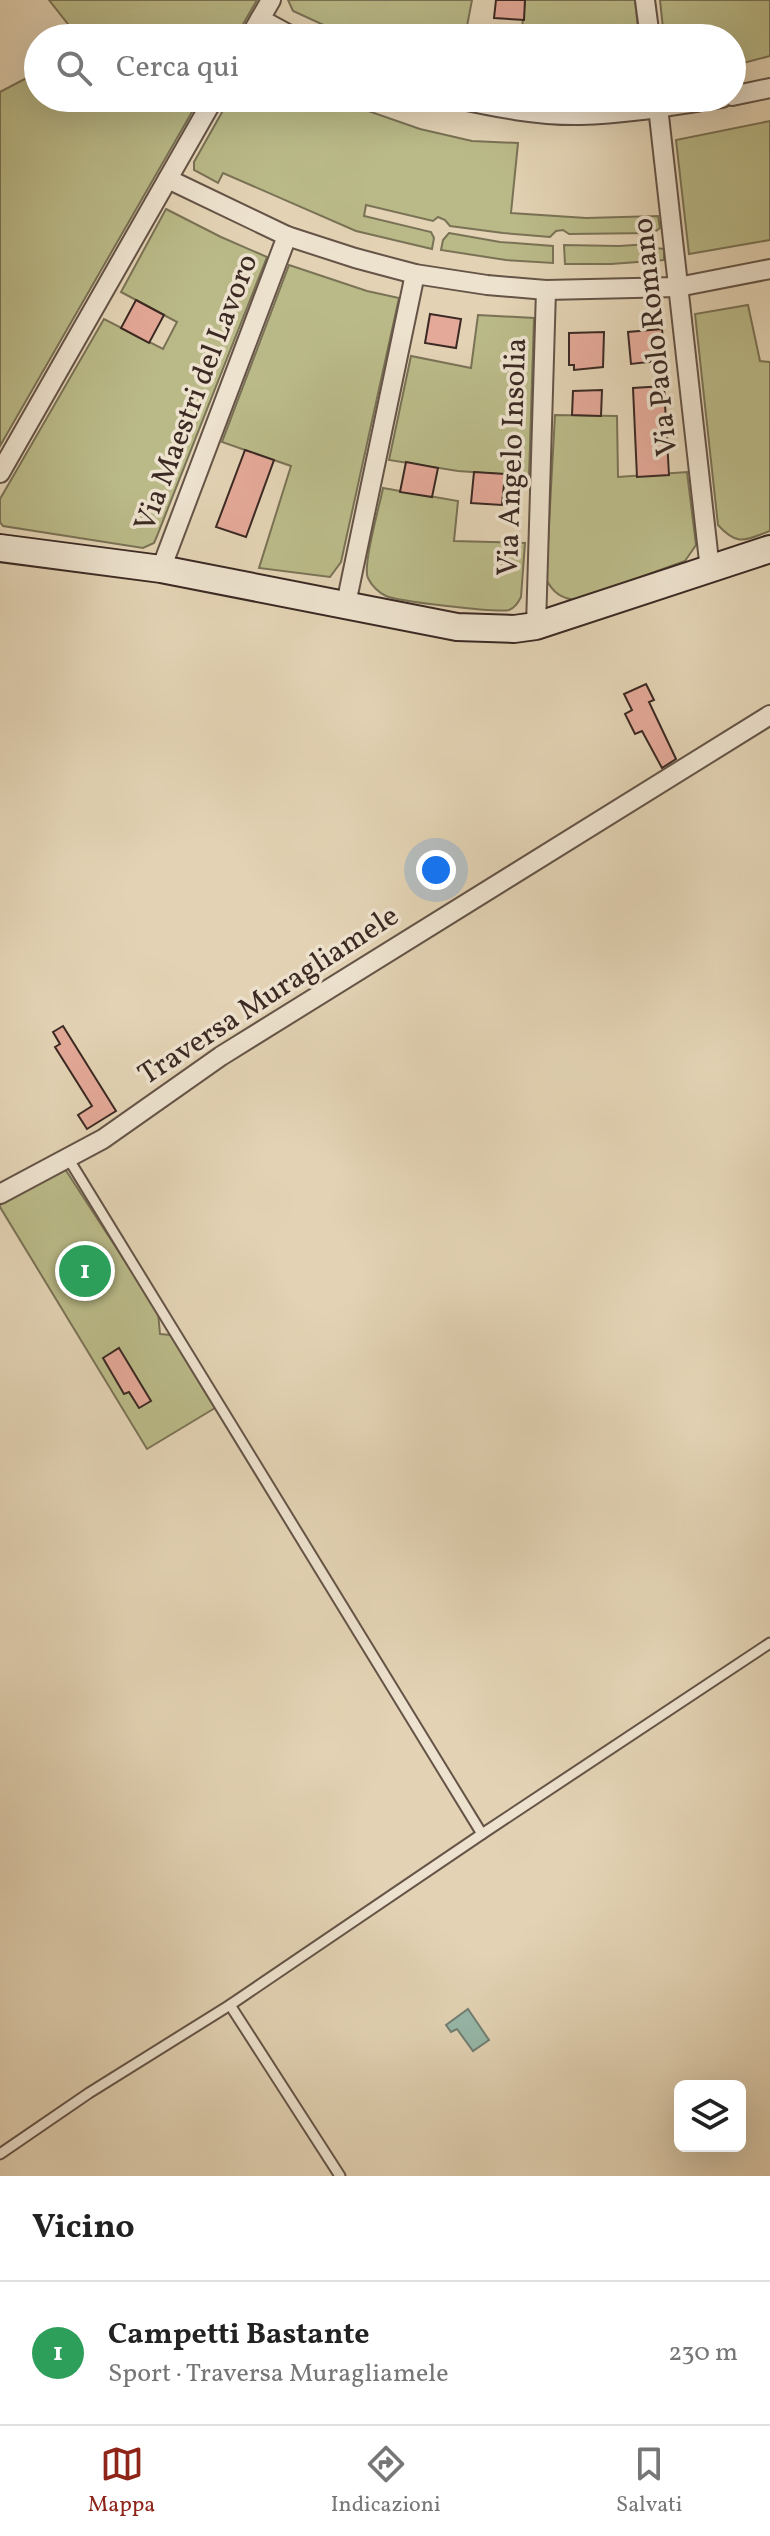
<!DOCTYPE html>
<html lang="it">
<meta charset="utf-8">
<style>
:root{--surface:#fff;--page:#f2f2f2;--text:#222;--muted:#767676;--line:#e0e0e0;--accent:#8f2418}
body{margin:0;font-family:Vollkorn,serif;background:var(--page);color:var(--text)}
.controls{position:absolute;right:24px;bottom:24px;display:grid;overflow:hidden;border-radius:12px;box-shadow:0 8px 32px #0002}
.controls button{width:72px;height:72px;display:grid;place-items:center;padding:0;border:0;border-bottom:2px solid var(--line);background:var(--surface);color:var(--text);font:40px sans-serif}
.you{position:absolute;left:436px;top:870px;width:28px;height:28px;margin:-20px;border:6px solid #fff;border-radius:50%;background:#1a73e8;box-shadow:0 0 0 12px #1a73e833}
.badge{display:grid;place-items:center;width:52px;height:52px;border-radius:50%;background:var(--accent);color:#fff;font-size:26px;font-weight:700}
.pin{position:absolute;translate:-50% -50%;border:4px solid #fff;box-shadow:0 2px 8px #0006}
.list{margin:0;padding:0;list-style:none}
h2{display:flex;justify-content:space-between;align-items:center;height:104px;margin:0;padding:0 32px;font-size:34px}
h2 small{font-size:26px;font-weight:400;color:var(--muted)}
.list li{display:grid;grid-template-columns:52px 1fr auto;gap:24px;align-items:center;box-sizing:border-box;height:144px;padding:0 32px;border-top:2px solid var(--line)}
.list b{display:block;font-size:30px;white-space:nowrap}
.list p{margin:0;font-size:26px;white-space:nowrap;color:var(--muted)}
.list em{font-size:26px;font-style:normal;color:var(--muted)}
.icon{flex:none;width:44px;height:44px;fill:none;stroke:currentColor;stroke-width:2;stroke-linecap:round;stroke-linejoin:round}
.map{position:relative;flex:none;width:770px;height:2176px;overflow:hidden}
.search{position:absolute;background:var(--surface);box-shadow:0 8px 32px #0002;left:24px;right:24px;top:24px;height:88px;display:flex;align-items:center;gap:20px;box-sizing:border-box;padding:0 28px;border-radius:44px;color:var(--muted);font-size:30px}
.sheet{height:248px;background:var(--surface)}
nav{display:flex;justify-content:space-around;align-items:center;box-sizing:border-box;height:112px;border-top:2px solid var(--line);background:var(--surface);font-size:22px;color:var(--muted)}
nav a{display:grid;justify-items:center;gap:4px}
nav .on{color:var(--accent)}
.map>svg:first-child{display:block}
</style>
<div class="map">
<svg width="770" height="2176" viewBox="0 0 770 2176">
<rect width="100%" height="100%" fill="#e3d3b4"/>
<filter id="stains"><feTurbulence type="fractalNoise" baseFrequency=".0025" numOctaves="4"/><feColorMatrix values="0 0 0 0 .2 0 0 0 0 .09 0 0 0 0 .02 0 0 0 .5 -.17"/></filter>
<radialGradient id="worn" r=".72"><stop offset=".6" stop-color="#630" stop-opacity="0"/><stop offset="1" stop-color="#630" stop-opacity=".3"/></radialGradient>
<!-- green -->
<g fill="#baba88" stroke="#7a7256" stroke-width="2">
<polygon points="49,0 257,0 235,38 79,38"/>
<polygon points="288,0 472,0 467,26 522,28 525,0 635,0 639,38 352,38 293,11"/>
<polygon points="660,0 770,0 770,56 732,66 732,38 664,38"/>
<polygon points="38,72 38,98 200,98 0,446 0,92"/>
<polygon points="230,98 331,98 420,129 472,141 518,143 511,213 586,218 658,216 660,228 653,233 569,234 563,230 556,231 550,237 503,233 450,226 445,220 438,217 433,221 366,205 364,216 431,232 434,238 432,249 356,231 223,173 218,183 194,170 194,162"/>
<polygon points="770,121 770,240 689,254 676,140"/>
<polygon points="166,209 221,237 267,257 157,536 154,543 143,548 3,526 0,522 0,499 104,319 163,349 177,322 121,292"/>
<polygon points="449,233 500,242 553,246 553,263 506,260 441,250 443,240"/>
<polygon points="650,244 654,248 664,249 664,260 611,264 565,264 564,245 619,246"/>
<polygon points="289,265 367,291 399,298 341,562 330,577 259,568 291,466 222,442"/>
<path d="M748,305L760,361L770,362V531C745,540 738,547 718,525L695,314Z"/>
<polygon points="478,315 534,318 529,476 458,471 389,460 411,356 471,368"/>
<path d="M555,415L617,416L618,477L687,472L696,545L685,561L577,600C562,599 553,593 546,579Z"/>
<path d="M383,488L458,501L454,541L525,543L521,597C518,603 515,608 509,610C497,613 396,601 386,596C379,593 371,585 368,578C362,567 380,504 383,488Z"/>
<polygon points="65,1169 158,1312 160,1334 171,1335 215,1408 147,1449 0,1207 0,1205"/>
</g>
<!-- water -->
<polygon fill="#96b8a9" stroke="#727f73" stroke-width="2" points="468,2009 489,2040 473,2051 457,2029 451,2032 446,2025"/>
<!-- building -->
<g fill="#e4a998" stroke="#3b2923" stroke-width="2">
<polygon points="496,0 525,0 524,20 494,18"/>
<polygon points="136,300 164,315 149,343 121,328"/>
<polygon points="430,314 461,319 456,348 425,343"/>
<polygon points="662,329 665,360 631,364 628,332"/>
<polygon points="604,332 603,367 574,370 574,365 569,365 569,333"/>
<polygon points="664,386 669,475 637,477 633,388"/>
<polygon points="602,390 601,416 572,415 573,391"/>
<polygon points="245,450 274,460 246,537 216,527"/>
<polygon points="406,462 438,468 432,497 400,492"/>
<polygon points="474,472 505,474 502,505 471,503"/>
<polygon points="646,684 654,700 649,702 676,759 662,768 642,731 635,734 625,714 632,710 624,694"/>
<polygon points="63,1026 116,1111 87,1129 78,1115 92,1106 55,1047 60,1044 53,1032"/>
<polygon points="119,1348 151,1401 139,1408 129,1392 124,1394 103,1358"/>
</g>
<g fill="none" stroke-linecap="round" stroke-linejoin="round">
<defs>
<g id="lane">
<polyline points="482,1834 770,1643"/>
<polyline points="230,2005 340,2176"/>
<polyline points="0,2154 89,2093 230,2005 482,1834 68,1158"/>
</g>
<g id="street">
<polyline points="645,0 650,38"/>
<polyline points="260,19 295,38"/>
<polyline points="249,38 271,0"/>
<polyline points="732,96 770,88"/>
<path d="M453,98C494,107 539,116 581,115C628,114 676,105 722,98"/>
<polyline points="657,98 710,570"/>
<polyline points="168,179 287,236 355,258 415,274 487,285 546,290 678,287 770,269"/>
<polyline points="0,473 214,98"/>
<polyline points="161,569 287,236"/>
<polyline points="346,604 415,274"/>
<polyline points="536,626 546,290"/>
<polyline points="0,1194 103,1139 221,1056 770,715"/>
</g>
<polyline id="secondary" points="0,548 161,569 457,627 514,629 536,626 770,549"/>
</defs>
<!-- lane casing -->
<use href="#lane" stroke="#655447" stroke-width="13"/>
<!-- street casing -->
<use href="#street" stroke="#655447" stroke-width="22"/>
<!-- secondary casing -->
<use href="#secondary" stroke="#3b2923" stroke-width="30"/>
<!-- lane -->
<use href="#lane" stroke="#ede2ce" stroke-width="9"/>
<!-- street -->
<use href="#street" stroke="#ede2ce" stroke-width="18"/>
<!-- secondary -->
<use href="#secondary" stroke="#ede2ce" stroke-width="26"/>
</g>
<g text-anchor="middle" dominant-baseline="central" stroke-width="7" stroke-linejoin="round" paint-order="stroke">
<!-- street labels -->
<g font-size="30" fill="#3b2923" stroke="#ede2ce">
<text transform="translate(656 337) rotate(-96)">Via Paolo Romano</text>
<text transform="translate(197 393) rotate(-69)">Via Maestri del Lavoro</text>
<text transform="translate(513 457) rotate(-88)">Via Angelo Insolia</text>
<text transform="translate(269 996) rotate(-33)">Traversa Muragliamele</text>
</g>
</g>
<rect width="100%" height="100%" filter="url(#stains)"/>
<rect width="100%" height="100%" fill="url(#worn)"/>
</svg>
<div class="controls">
<button><svg class="icon" aria-label="layers" viewBox="0 0 24 24"><path d="M12 4l9 5-9 5-9-5zM3 14l9 5 9-5"/></svg></button>
</div>
<div class="you"></div>
<div class="pin badge" style="left:85px;top:1271px;background:#2e9e5b">1</div>
<div class="search"><svg class="icon" aria-label="search" viewBox="0 0 24 24"><circle cx="10" cy="10" r="6"/><path d="M15 15l6 6"/></svg>Cerca qui</div>
</div>
<section class="sheet">
<h2>Vicino<small></small></h2>
<ul class="list">
<li><span class="badge" style="background:#2e9e5b">1</span><div><b>Campetti Bastante</b><p>Sport · Traversa Muragliamele</p></div><em>230 m</em></li>
</ul>
</section>
<nav>
<a class="on"><svg class="icon" aria-label="map" viewBox="0 0 24 24"><path d="M3 6l6-2 6 2 6-2v14l-6 2-6-2-6 2zM9 4v14M15 6v14"/></svg>Mappa</a>
<a><svg class="icon" aria-label="directions" viewBox="0 0 24 24"><path d="M12 3l9 9-9 9-9-9zM9 14v-3h6M13 9l2 2-2 2"/></svg>Indicazioni</a>
<a><svg class="icon" aria-label="saved" viewBox="0 0 24 24"><path d="M7 4h10v16l-5-4-5 4z"/></svg>Salvati</a>
</nav>
